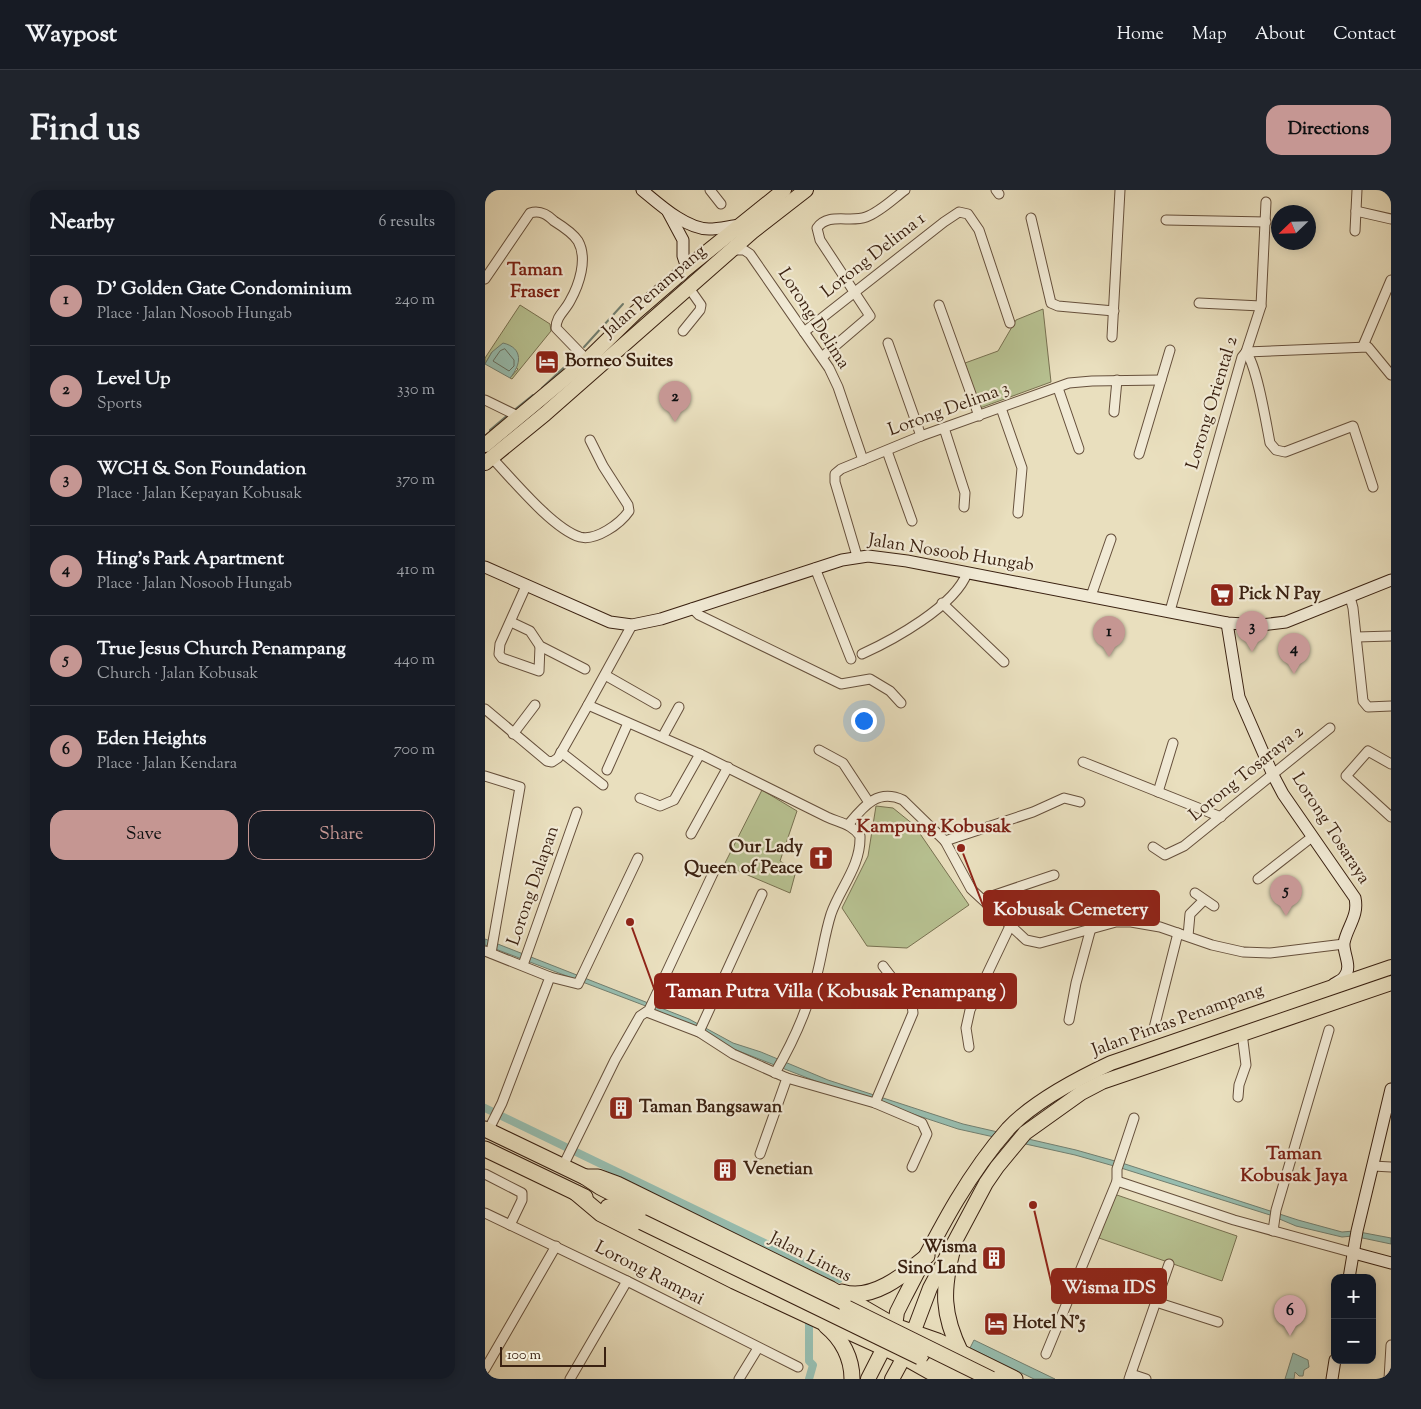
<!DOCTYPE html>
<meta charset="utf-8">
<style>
:root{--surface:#171b24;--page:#20242c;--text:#f1f3f6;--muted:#9ea1a6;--line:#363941;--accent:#c59692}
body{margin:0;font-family:"Sorts Mill Goudy",serif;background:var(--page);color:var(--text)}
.controls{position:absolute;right:15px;bottom:15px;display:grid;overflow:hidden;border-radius:10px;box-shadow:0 2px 12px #0003}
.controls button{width:45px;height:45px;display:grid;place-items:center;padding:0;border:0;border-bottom:1px solid var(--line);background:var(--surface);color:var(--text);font:25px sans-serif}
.compass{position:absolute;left:786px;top:15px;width:45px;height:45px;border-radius:50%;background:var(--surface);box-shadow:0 2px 12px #0003;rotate:247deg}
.scale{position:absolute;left:15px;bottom:12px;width:106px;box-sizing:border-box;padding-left:5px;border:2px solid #3a2111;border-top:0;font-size:14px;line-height:18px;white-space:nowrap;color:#3a2111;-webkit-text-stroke:4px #f1ead5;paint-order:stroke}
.you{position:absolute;left:378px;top:530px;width:18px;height:18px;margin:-12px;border:4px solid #fff;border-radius:50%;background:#1a73e8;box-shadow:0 0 0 8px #1a73e833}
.badge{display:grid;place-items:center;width:32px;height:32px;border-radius:50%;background:var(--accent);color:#111;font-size:16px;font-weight:700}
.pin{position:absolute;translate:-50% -41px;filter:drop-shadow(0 1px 2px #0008)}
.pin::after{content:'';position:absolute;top:26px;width:18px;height:15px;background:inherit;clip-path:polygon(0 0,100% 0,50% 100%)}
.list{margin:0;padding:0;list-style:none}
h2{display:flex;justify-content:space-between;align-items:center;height:65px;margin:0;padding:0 20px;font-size:21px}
h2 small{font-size:16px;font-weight:400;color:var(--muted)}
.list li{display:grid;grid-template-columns:32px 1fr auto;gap:15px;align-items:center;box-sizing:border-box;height:90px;padding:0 20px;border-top:1px solid var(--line)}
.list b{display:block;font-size:19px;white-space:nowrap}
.list p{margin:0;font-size:16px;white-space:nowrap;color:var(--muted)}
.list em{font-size:16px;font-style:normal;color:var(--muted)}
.actions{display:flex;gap:10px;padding:15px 20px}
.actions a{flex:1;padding:11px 0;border:1px solid var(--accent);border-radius:15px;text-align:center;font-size:18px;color:var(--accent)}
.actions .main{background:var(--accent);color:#111}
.map{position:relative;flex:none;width:906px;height:1189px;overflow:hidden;border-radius:15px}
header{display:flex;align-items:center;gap:30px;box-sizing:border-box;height:70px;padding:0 25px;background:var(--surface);border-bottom:1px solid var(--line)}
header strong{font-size:24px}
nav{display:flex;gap:28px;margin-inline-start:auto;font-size:18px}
.intro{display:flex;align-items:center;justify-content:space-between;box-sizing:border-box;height:120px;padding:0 30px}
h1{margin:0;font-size:35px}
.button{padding:12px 22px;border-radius:15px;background:var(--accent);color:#111;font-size:18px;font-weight:700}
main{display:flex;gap:30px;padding:0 30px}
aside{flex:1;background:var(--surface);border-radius:15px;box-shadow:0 2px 12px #0003}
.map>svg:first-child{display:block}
</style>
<header>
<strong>Waypost</strong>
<nav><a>Home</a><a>Map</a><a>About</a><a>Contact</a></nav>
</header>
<div class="intro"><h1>Find us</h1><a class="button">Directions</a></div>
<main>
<aside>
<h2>Nearby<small>6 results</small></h2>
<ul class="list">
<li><span class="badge">1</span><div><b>D' Golden Gate Condominium</b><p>Place · Jalan Nosoob Hungab</p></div><em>240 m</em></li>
<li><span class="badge">2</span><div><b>Level Up</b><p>Sports</p></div><em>330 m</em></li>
<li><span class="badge">3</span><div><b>WCH &amp; Son Foundation</b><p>Place · Jalan Kepayan Kobusak</p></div><em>370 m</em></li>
<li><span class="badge">4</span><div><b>Hing's Park Apartment</b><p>Place · Jalan Nosoob Hungab</p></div><em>410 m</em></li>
<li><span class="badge">5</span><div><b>True Jesus Church Penampang</b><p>Church · Jalan Kobusak</p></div><em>440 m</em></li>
<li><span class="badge">6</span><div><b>Eden Heights</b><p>Place · Jalan Kendara</p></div><em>700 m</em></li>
</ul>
<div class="actions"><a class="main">Save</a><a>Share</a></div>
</aside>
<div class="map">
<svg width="906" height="1189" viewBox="0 0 906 1189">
<rect width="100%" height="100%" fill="#e9dfbe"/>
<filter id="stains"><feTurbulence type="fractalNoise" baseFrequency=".004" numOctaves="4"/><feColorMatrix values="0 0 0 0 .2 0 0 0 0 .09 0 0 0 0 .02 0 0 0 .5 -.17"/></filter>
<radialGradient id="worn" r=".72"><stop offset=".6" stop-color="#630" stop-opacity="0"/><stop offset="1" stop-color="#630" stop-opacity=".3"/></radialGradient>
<!-- green -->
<g fill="#b7c191" stroke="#787151">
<polygon points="35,115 65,134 66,141 27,189 25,188 33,179 7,162 0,174 0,168"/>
<polygon points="558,119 566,192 495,218 480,173 513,161 531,130"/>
<polygon points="277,600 312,621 295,671 311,681 305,703 239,675"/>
<polygon points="391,616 408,618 429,635 484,715 422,758 382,756 357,718 383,666"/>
<polygon points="629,1004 752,1046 737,1091 614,1048"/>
</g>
<!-- water -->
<g fill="#97bdaf" stroke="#727f70">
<path d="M18,153C39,158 36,175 25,188L0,174L7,162Z"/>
<polygon points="0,749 204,829 248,853 276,862 343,890 478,934 591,960 637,973 813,1030 857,1042 869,1041 906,1048 906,1054 868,1046 857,1047 811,1036 785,1025 636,978 590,965 473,939 338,894 246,858 202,834 166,818 0,755"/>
<polygon points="489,1150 570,1189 549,1189 485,1158"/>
<polygon points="808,1163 823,1170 824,1177 819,1180 818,1186 814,1186 810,1182 809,1189 800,1189"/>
</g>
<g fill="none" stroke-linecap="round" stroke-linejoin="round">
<!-- shore -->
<polygon stroke="#686f60" stroke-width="1" points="20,159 29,170 29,176 24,181 8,171 15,161"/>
<!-- stream -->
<g stroke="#727f70" stroke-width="2">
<polyline points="99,157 138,114"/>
<polyline points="57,198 89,168"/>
<polyline points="28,221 48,205"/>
<polyline points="5,240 24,224"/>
</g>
<!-- canal -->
<g stroke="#97bdaf" stroke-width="8">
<polyline points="0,918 354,1089"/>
<polyline points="324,1189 328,1175 324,1171 324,1134"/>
</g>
<defs>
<g id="street">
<polyline points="225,0 236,14"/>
<polyline points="511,0 514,4"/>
<polyline points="871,21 906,29"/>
<polyline points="546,28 566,113 573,116 629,121"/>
<polyline points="681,30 781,32"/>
<polyline points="870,41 872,0"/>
<polyline points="247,60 259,60 265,64 344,178 353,197 378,270"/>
<path d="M0,89L45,23C55,20 62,24 69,31C77,36 88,43 93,51C103,69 94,95 85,111C80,121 71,126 71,138L102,170"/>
<polyline points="714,113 776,116"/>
<polyline points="454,115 494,226"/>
<polyline points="198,141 215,120 216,115 204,98"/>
<polyline points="319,142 459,32 474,22 483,24 494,40 525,133"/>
<polyline points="627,147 635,0"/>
<polyline points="403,153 436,246"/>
<polyline points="878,156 906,90"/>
<path d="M761,162C772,176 781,232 785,253L791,260L800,262L868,236L888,297"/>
<polyline points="761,162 883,157 906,185"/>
<path d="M337,167L385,126L335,50L332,38C343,22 365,33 381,27C395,22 408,9 420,0"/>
<polyline points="573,198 594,259"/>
<polyline points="0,210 35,227"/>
<polyline points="516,218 537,278 533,323"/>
<polyline points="629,222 632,190"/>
<polyline points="459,238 480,303 479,317"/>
<polyline points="402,261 427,331"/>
<polyline points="654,264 685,160"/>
<path d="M7,268C27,289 68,339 95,347C111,351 135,334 144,321L143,315L118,276L105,250"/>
<polyline points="372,366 350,292 350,284 356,279 436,246 584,193 607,191 676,190"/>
<polyline points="330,378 366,469"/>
<polyline points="41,396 15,454 14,464 17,468 54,481 55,456"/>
<polyline points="606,406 626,349"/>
<polyline points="865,407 868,418 878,511 883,517 906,516"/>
<polyline points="457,413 519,472"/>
<polyline points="207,418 214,425 356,494 385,489 405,501 416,513"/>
<polyline points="685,421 757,167 761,162 776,116 781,12"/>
<polyline points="26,432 45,441 55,456 100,479"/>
<path d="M147,435L103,515L215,564L342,627C355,633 367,634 375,646C376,676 355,698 346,724C339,746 337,767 331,788C322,820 307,854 290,883"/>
<polyline points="872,447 906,446"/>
<path d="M377,464C408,450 470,416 482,383"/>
<polyline points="120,485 171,514"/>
<polyline points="0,519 62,571 67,572 73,568 103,515"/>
<polyline points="28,544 50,515"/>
<polyline points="178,546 194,517"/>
<polyline points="334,560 358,573 383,611"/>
<polyline points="76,562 118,595"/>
<polyline points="598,572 736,627"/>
<polyline points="906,574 883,561 861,586 906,627"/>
<polyline points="122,580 143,533"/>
<polyline points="0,586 35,597 6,763"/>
<polyline points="673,602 688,553"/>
<polyline points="155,608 175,616 189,610 215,564"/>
<path d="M363,635C378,617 392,598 418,610L460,651L486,699L541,750L555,753L631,732H646L675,737L727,755L758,762L785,763L859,754"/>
<polyline points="206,644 243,577"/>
<polyline points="460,651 548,622 579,608 595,612"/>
<polyline points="668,657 680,665 699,656 845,538"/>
<polyline points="773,689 827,647"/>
<polyline points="710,703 729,716"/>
<polyline points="498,709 569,685"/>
<polyline points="703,746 705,724 719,710"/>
<polyline points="0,761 65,787 17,913 3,941"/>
<polyline points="38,775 92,622"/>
<polyline points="65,787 93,794 153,668"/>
<polyline points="162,822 214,842 248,864 302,888 275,964"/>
<polyline points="584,830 591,793 606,738"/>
<polyline points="669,838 693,743"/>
<polyline points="214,842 277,704"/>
<polyline points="484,857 481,838 485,820 525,736"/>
<polyline points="302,888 390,913 437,933 442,944 427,977"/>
<polyline points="753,907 754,895 761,875 757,843"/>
<polyline points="390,913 428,823 427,814 398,776"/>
<polyline points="78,976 130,870 155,826 164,820 230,679"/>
<polyline points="888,976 906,977"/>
<polyline points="0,984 37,1003 37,1010 25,1035"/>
<polyline points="632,991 749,1030 869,1063"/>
<polyline points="0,1023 142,1091 313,1177"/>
<polyline points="788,1041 791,1020 844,840"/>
<polyline points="671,1112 733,1132"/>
<polyline points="561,1164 632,991 632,979 649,928"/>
<polyline points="0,1179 71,1056"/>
<polyline points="646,1184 661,1189"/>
<polyline points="85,1189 142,1091"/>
<polyline points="254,1189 273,1158"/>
<polyline points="644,1189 684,1074"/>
<polyline points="904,1189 906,1155"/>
</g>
<g id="secondary">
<path d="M157,0C174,14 201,39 224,39C234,39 245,36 255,35"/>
<polyline points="183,22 198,50 198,66 202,78"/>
<polyline points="0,377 125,432 147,435 176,429 357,370 383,366 422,371 742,433 776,435 801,432 906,390"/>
<path d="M742,433L754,507L788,585L798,604L870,708C874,726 862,737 859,753C858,764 868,777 859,787C857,790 852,792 849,794"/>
<polyline points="869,1063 906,1073"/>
<polyline points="864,1088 872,1041 906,899"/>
<polyline points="847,1189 850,1170"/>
</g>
<g id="primary">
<polyline points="0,255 102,170 150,123 202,78 299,0"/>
<polyline points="0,273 60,224 267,42 321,0"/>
<path d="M383,1189L410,1136L412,1122L419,1108C450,1049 478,990 523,939C547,913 594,888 626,873L906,777"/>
<polyline points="407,1189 419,1167 445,1098 501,993 512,977 540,943 596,903 617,892 906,793"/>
</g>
<g id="highway">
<polyline points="0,939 100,987 115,997 148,1014 362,1118"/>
<polyline points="0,959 100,1007"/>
<polyline points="100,987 113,987 132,994 346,1099 410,1136 453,1151 530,1189"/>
<polyline points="91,1003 116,1024 249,1091 337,1132 362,1141 419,1167 458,1189"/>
<polyline points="123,1017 157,1032"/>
<path d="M468,1058C457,1100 457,1124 476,1163"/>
<path d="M357,1102C387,1112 420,1084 442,1066"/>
<path d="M341,1136C357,1149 367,1168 367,1189"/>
<polyline points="449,1174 479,1189"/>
</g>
</defs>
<!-- street casing -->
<use href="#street" stroke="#66503c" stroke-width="11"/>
<!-- secondary casing -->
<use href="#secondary" stroke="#3a2111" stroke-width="13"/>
<!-- primary casing -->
<use href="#primary" stroke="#3a2111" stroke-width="16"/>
<!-- highway casing -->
<use href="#highway" stroke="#3a2111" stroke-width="17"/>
<!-- street -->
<use href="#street" stroke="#f1ead5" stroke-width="9"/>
<!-- secondary -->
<use href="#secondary" stroke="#f1ead5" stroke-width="11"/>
<!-- primary -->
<use href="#primary" stroke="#e9dfbe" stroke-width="14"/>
<!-- highway -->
<use href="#highway" stroke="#e9dfbe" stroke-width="15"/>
<defs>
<g id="highway-bridge">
<polyline points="157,1032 435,1167"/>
<polyline points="362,1118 506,1189"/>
</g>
</defs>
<!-- highway-bridge casing -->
<use href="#highway-bridge" stroke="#3a2111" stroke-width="17" stroke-linecap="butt"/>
<!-- highway-bridge -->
<use href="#highway-bridge" stroke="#e9dfbe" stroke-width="15"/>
</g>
<!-- icons -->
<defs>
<symbol id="hotel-square" viewBox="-11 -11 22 22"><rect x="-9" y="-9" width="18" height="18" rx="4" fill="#8f2418" stroke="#f1ead5"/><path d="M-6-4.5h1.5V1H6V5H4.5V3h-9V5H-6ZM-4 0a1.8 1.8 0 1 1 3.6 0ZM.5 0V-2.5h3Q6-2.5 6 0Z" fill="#fff"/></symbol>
<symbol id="supermarket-square" viewBox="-11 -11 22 22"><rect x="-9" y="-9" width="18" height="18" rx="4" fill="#8f2418" stroke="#f1ead5"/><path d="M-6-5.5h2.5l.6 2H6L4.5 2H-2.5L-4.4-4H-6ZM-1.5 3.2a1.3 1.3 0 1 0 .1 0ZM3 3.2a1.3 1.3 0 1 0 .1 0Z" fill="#fff"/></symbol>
<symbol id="church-square" viewBox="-11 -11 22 22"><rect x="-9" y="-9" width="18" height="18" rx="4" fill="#8f2418" stroke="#f1ead5"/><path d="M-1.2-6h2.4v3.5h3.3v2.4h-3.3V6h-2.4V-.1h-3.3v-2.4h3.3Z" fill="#fff"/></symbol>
<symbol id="building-square" viewBox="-11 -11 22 22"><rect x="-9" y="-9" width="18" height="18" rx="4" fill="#8f2418" stroke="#f1ead5"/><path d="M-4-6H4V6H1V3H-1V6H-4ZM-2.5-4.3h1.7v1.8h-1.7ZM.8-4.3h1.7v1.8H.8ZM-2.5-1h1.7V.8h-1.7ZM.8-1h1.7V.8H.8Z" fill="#fff"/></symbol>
</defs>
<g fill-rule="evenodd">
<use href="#hotel-square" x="48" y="158" width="28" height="28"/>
<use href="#supermarket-square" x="723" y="391" width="28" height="28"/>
<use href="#church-square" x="322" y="654" width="28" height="28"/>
<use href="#building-square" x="122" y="904" width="28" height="28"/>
<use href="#building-square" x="226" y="966" width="28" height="28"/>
<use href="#building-square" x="495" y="1054" width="28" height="28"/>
<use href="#hotel-square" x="497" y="1120" width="28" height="28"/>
</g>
<g text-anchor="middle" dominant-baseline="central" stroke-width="4.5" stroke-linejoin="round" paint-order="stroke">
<!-- street labels -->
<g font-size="18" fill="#3a2111" stroke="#f1ead5">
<text transform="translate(389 66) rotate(-38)">Lorong Delima 1</text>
<text transform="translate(170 102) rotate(-41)">Jalan Penampang</text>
<text transform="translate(328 129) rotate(57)">Lorong Delima</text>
<text transform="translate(728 213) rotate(-73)">Lorong Oriental 2</text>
<text transform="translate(464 220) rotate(-20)">Lorong Delima 3</text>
<text transform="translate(466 364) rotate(9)">Jalan Nosoob Hungab</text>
<text transform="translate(762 584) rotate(-39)">Lorong Tosaraya 2</text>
<text transform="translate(845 639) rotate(57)">Lorong Tosaraya</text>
<text transform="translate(49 696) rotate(-71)">Lorong Dalapan</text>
<text transform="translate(693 831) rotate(-20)">Jalan Pintas Penampang</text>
<text transform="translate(325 1068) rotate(27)">Jalan Lintas</text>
<text transform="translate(164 1084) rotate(27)">Lorong Rampai</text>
</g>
<!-- poi labels -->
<g font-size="18" font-weight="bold" fill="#3a2111" stroke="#f1ead5" text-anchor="start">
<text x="80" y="172">Borneo Suites</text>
<text x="754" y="405">Pick N Pay</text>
<text x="318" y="658" text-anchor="end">Our Lady<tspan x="318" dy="21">Queen of Peace</tspan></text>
<text x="154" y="918">Taman Bangsawan</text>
<text x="258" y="980">Venetian</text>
<text x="492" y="1058" text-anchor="end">Wisma<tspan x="492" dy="21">Sino Land</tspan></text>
<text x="528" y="1134">Hotel N°5</text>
</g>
<!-- neighbourhood labels -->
<g font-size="19" font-weight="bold" fill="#7a1f14" stroke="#f1ead5">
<text x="50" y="80">Taman<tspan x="50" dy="22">Fraser</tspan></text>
<text x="449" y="637">Kampung Kobusak</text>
<text x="809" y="964">Taman<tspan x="809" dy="22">Kobusak Jaya</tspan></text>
</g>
</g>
<!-- callouts -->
<path fill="none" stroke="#8f2418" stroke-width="2" d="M476 658L499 718M145 732L170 801M548 1015L567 1096"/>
<g fill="#8f2418" stroke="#f1ead5" stroke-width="2">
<circle cx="476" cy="658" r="5"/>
<circle cx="145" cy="732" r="5"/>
<circle cx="548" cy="1015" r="5"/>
</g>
<g fill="#8f2418" stroke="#8f2418" stroke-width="2">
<rect x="499" y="701" width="175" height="34" rx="5"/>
<rect x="170" y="784" width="361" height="34" rx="5"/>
<rect x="567" y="1079" width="114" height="34" rx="5"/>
</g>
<g font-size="19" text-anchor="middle" font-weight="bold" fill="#fff">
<text x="586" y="725">Kobusak Cemetery</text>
<text x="351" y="807">Taman Putra Villa ( Kobusak Penampang )</text>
<text x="624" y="1103">Wisma IDS</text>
</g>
<rect width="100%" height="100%" filter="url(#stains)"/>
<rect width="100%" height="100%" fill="url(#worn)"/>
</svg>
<div class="controls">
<button>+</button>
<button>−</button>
</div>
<svg class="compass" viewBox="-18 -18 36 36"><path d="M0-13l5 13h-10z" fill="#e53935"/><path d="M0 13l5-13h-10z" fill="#9ea1a6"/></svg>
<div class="scale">100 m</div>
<div class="you"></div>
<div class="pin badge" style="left:624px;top:467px">1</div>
<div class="pin badge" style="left:190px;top:232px">2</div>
<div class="pin badge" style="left:767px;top:462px">3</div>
<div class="pin badge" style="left:809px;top:484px">4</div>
<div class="pin badge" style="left:801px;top:726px">5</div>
<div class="pin badge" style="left:805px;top:1146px">6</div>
</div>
</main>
